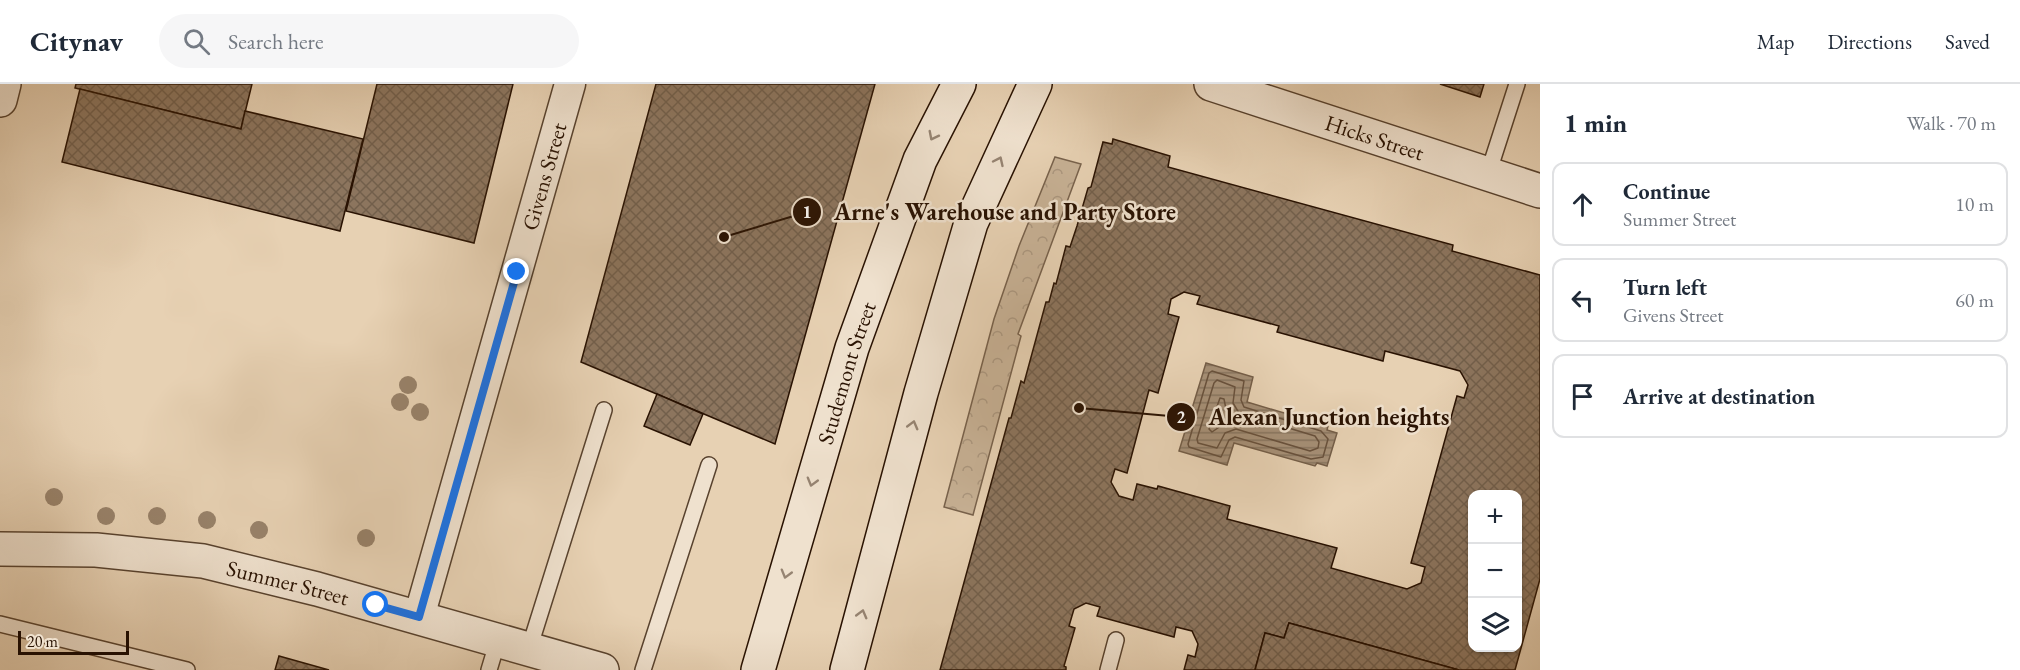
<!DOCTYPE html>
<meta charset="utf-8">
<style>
:root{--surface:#fff;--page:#f6f6f7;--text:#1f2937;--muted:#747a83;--line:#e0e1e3}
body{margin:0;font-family:"EB Garamond",serif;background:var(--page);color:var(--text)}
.controls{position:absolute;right:18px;bottom:18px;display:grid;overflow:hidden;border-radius:12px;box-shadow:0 2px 4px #0004}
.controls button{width:54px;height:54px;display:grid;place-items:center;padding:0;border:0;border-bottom:2px solid var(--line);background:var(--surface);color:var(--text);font:30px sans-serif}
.scale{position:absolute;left:18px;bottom:15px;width:111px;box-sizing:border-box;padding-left:6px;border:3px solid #291202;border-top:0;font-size:16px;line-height:21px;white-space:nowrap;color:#291202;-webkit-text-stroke:4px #efe1ce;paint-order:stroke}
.stop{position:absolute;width:18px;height:18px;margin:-14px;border:4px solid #1a73e8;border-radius:50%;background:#fff}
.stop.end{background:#1a73e8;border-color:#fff;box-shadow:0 2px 6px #0008}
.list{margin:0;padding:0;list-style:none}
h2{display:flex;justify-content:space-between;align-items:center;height:78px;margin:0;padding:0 24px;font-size:26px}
h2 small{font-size:20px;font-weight:400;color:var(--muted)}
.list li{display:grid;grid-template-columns:39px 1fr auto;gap:18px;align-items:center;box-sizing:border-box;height:84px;margin:0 12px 12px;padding:0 12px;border:2px solid var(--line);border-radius:12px}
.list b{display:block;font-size:22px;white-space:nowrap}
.list p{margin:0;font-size:20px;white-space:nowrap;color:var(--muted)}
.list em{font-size:20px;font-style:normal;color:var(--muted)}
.icon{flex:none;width:33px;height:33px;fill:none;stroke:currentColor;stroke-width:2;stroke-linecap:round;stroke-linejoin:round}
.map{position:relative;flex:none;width:1540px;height:586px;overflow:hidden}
header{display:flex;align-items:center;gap:36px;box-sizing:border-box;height:84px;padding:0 30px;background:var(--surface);border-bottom:2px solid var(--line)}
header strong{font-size:28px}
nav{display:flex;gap:33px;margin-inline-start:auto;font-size:21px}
.search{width:420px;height:54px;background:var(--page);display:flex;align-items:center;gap:15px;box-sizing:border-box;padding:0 21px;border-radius:33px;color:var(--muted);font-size:22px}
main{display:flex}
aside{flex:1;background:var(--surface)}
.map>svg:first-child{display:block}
</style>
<header>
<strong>Citynav</strong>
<div class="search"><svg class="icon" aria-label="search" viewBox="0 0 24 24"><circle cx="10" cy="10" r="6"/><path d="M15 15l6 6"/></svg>Search here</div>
<nav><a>Map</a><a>Directions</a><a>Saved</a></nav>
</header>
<main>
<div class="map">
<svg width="1540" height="586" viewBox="0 0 1540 586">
<defs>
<pattern id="park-crowns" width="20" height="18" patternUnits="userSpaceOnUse" patternTransform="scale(1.5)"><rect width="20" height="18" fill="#c7b195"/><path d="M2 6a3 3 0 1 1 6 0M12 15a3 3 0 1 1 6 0" fill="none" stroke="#ab977f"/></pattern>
<pattern id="water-rules" width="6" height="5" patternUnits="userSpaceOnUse" patternTransform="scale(1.5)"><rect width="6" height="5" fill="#a69077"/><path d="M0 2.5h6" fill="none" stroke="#87745f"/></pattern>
<pattern id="building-cross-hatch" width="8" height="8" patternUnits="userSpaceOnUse" patternTransform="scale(1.5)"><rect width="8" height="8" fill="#8c755e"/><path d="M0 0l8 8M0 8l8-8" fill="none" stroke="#725f4b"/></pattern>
</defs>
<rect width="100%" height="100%" fill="#e7d1b3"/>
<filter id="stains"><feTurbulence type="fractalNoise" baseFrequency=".00333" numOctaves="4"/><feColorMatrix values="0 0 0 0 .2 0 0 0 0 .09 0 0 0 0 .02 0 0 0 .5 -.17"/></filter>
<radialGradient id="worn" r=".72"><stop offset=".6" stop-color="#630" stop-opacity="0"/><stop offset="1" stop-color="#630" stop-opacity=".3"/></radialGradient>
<!-- park -->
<polygon fill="url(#park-crowns)" stroke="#78624c" stroke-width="1.5" points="1055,73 1081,80 1018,250 1021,252 973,431 944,423 994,235 1019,162"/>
<!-- water -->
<polygon fill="url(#water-rules)" stroke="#745e48" stroke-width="1.5" points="1206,279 1253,293 1247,318 1328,342 1327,346 1337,349 1327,382 1317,379 1315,382 1234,359 1227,381 1179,367"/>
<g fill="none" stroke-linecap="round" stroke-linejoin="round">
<!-- shore -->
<g stroke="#68513c" stroke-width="1.5">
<polygon points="1212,287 1244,297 1241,316 1244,323 1321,347 1328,355 1323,373 1311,375 1235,353 1229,356 1221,373 1189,363 1188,360 1209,289"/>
<polygon points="1217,296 1235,303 1233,319 1239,329 1315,352 1319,358 1318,364 1310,367 1236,345 1225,349 1217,364 1198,359 1197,355 1214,299"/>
<polygon points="1220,314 1224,315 1226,325 1231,335 1212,348 1209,345"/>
</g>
</g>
<!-- building -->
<g fill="url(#building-cross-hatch)" stroke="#291202" stroke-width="1.5" fill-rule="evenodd">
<polygon points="76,0 252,0 241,45 75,4"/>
<polygon points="377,0 513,0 474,159 346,127"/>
<polygon points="656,0 875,0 775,360 581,278"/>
<polygon points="1440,0 1484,0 1480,13"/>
<polygon points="80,5 241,45 245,27 363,55 340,147 62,78"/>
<path d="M1113,55L1170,72L1168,83L1453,161L1452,167L1540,191V495L1515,586H1459L1289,539L1284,554L1265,549L1255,586H1184L1188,571L1195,573L1198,560L1192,547L1176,543L1174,553L1097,532L1100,523L1086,519L1074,525L1069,542L1075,544L1064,582L1066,583V586H940L1009,334H1011L1021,297L1024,299L1046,218H1049L1054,199L1056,200L1066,162L1070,163L1077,142L1088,104L1091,103L1103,58L1112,60ZM1184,208L1200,212L1197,220L1279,242L1277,248L1383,277L1385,267L1460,287L1468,301L1464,314L1457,312L1411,479L1425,483L1421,499L1407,505L1331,484L1337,464L1227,435L1230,422L1158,402L1157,405L1137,400L1133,416L1119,412L1111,398L1115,385L1127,389L1149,306L1158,309L1179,233L1168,230L1171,215ZM1472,410H1518V564H1472Z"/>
<polygon points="657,310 703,330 690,361 644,342"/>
<polygon points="1289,539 1459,586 1255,586 1265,549 1284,554"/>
<polygon points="279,572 329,586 275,586"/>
</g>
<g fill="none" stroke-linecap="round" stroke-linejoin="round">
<defs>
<g id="service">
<polyline points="1488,90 1517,0"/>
<polyline points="0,540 187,586"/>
<polyline points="529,565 604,326"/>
<polyline points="489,586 498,556"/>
<polyline points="643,586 709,381"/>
<polyline points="1108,586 1116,556"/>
</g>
<g id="minor">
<path id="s1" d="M419,533L570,0"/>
</g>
<g id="tertiary">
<path id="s2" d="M1211,0L1540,107"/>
<polyline points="0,16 4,0"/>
<path id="s3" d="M0,465L96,466L203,477L317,505L602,586"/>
</g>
<g id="secondary">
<path id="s4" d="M758,586L852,264L920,76L959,0"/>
<polyline points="847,586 921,309 971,139 1035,0"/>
</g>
</defs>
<!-- service casing -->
<use href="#service" stroke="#58422e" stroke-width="18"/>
<!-- minor casing -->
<use href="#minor" stroke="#58422e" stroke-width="33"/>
<!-- tertiary casing -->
<use href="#tertiary" stroke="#58422e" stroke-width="36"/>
<!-- secondary casing -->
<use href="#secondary" stroke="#291202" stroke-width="36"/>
<!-- service -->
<use href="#service" stroke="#efe1ce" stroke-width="15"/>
<!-- minor -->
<use href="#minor" stroke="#efe1ce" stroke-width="30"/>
<!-- tertiary -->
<use href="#tertiary" stroke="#efe1ce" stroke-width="33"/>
<!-- secondary -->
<use href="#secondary" stroke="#efe1ce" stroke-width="33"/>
</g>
<!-- trees -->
<g fill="#98826a">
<circle cx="408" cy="301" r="9"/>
<circle cx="400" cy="318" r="9"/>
<circle cx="420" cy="328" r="9"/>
<circle cx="54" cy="413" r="9"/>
<circle cx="106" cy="432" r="9"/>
<circle cx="157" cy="432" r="9"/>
<circle cx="207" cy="436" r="9"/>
<circle cx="259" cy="446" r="9"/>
<circle cx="366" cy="454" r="9"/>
</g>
<!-- one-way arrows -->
<defs><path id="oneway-chevron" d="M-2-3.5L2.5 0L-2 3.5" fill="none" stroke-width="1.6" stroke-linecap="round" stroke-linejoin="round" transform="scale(1.5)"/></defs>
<g stroke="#968472">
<use href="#oneway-chevron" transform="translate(933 52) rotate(117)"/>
<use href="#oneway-chevron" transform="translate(999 77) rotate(-65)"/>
<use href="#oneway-chevron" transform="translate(913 341) rotate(-75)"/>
<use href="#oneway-chevron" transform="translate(812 398) rotate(106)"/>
<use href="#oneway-chevron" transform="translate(786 490) rotate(106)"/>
<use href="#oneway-chevron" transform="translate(862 530) rotate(-75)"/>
</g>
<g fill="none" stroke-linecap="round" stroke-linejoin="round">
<!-- route -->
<polyline stroke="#1a73e8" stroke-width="8" points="376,521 419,533 517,188"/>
</g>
<g text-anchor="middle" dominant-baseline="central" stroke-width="5" stroke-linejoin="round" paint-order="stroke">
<!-- street labels -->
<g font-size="22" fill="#291202" stroke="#efe1ce">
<text stroke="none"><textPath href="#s2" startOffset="172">Hicks Street</textPath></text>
<text stroke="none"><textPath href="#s1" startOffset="458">Givens Street</textPath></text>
<text stroke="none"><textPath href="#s4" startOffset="310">Studemont Street</textPath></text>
<text stroke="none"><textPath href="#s3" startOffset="291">Summer Street</textPath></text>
</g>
</g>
<!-- callouts -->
<path fill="none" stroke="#291202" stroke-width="2" d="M724 153L807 128M1079 324L1181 333"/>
<g fill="#291202" stroke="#efe1ce" stroke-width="2">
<circle cx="724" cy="153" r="6"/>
<circle cx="1079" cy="324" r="6"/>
<circle cx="807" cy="128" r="15"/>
<circle cx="1181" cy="333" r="15"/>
</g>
<g font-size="18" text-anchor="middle" font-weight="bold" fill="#fff">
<text x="807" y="134">1</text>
<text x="1181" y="339">2</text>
</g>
<g font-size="24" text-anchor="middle" font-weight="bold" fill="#291202" stroke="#efe1ce" stroke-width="5" stroke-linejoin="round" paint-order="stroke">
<text x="1005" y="136">Arne's Warehouse and Party Store</text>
<text x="1329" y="341">Alexan Junction heights</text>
</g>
<rect width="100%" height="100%" filter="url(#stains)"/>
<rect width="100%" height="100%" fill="url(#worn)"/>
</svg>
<div class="controls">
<button>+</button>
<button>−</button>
<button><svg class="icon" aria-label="layers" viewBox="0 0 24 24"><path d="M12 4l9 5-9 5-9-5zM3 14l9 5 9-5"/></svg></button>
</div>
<div class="scale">20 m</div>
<div class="stop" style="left:376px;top:521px"></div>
<div class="stop end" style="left:517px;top:188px"></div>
</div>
<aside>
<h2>1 min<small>Walk · 70 m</small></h2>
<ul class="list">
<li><svg class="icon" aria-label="ahead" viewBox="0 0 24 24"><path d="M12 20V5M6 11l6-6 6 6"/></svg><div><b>Continue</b><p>Summer Street</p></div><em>10 m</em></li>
<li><svg class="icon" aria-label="left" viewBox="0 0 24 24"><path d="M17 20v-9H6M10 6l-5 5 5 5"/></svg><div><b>Turn left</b><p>Givens Street</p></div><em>60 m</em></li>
<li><svg class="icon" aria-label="arrive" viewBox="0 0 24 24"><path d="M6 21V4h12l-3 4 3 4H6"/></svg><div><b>Arrive at destination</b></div></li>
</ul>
</aside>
</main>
